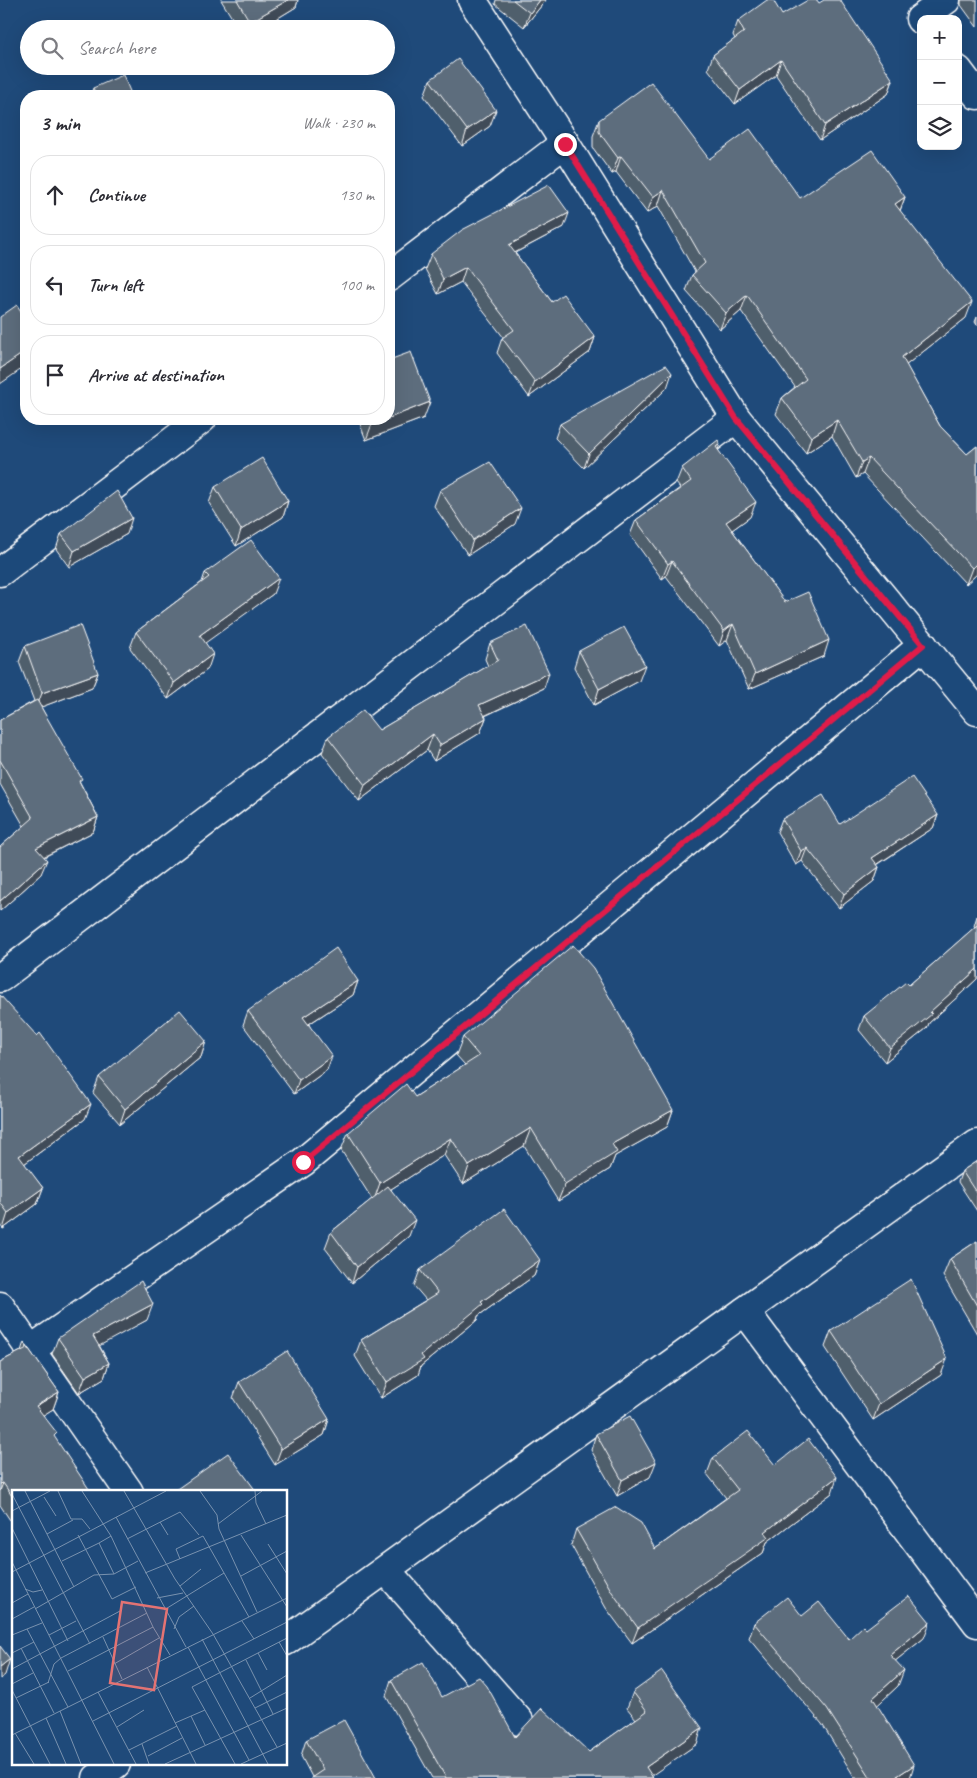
<!DOCTYPE html>
<meta charset="utf-8">
<style>
:root{--surface:#fff;--page:#f2f2f3;--text:#2b2b33;--muted:#7c7c81;--line:#e1e1e2}
body{margin:0;font-family:Caveat,sans-serif;background:var(--page);color:var(--text)}
.controls{position:absolute;right:15px;top:15px;display:grid;overflow:hidden;border-radius:10px;box-shadow:0 5px 20px #0002}
.controls button{width:45px;height:45px;display:grid;place-items:center;padding:0;border:0;border-bottom:1px solid var(--line);background:var(--surface);color:var(--text);font:25px sans-serif}
.stop{position:absolute;width:15px;height:15px;margin:-11px;border:4px solid #e11d48;border-radius:50%;background:#fff}
.stop.end{background:#e11d48;border-color:#fff;box-shadow:0 1px 5px #0008}
.list{margin:0;padding:0;list-style:none}
h2{display:flex;justify-content:space-between;align-items:center;height:65px;margin:0;padding:0 20px;font-size:21px}
h2 small{font-size:16px;font-weight:400;color:var(--muted)}
.list li{display:grid;grid-template-columns:32px 1fr auto;gap:15px;align-items:center;box-sizing:border-box;height:80px;margin:0 10px 10px;padding:0 10px;border:1px solid var(--line);border-radius:20px}
.list b{display:block;font-size:19px;white-space:nowrap}
.list em{font-size:16px;font-style:normal;color:var(--muted)}
.icon{flex:none;width:28px;height:28px;fill:none;stroke:currentColor;stroke-width:2;stroke-linecap:round;stroke-linejoin:round}
.map{position:relative;flex:none;width:977px;height:1778px;overflow:hidden}
.search{position:absolute;background:var(--surface);box-shadow:0 5px 20px #0002;left:20px;top:20px;width:375px;height:55px;display:flex;align-items:center;gap:12px;box-sizing:border-box;padding:0 18px;border-radius:28px;color:var(--muted);font-size:19px}
.panel{position:absolute;background:var(--surface);box-shadow:0 5px 20px #0002;left:20px;top:90px;width:375px;height:335px;border-radius:20px}
.map>svg:first-child{display:block}
</style>
<div class="map">
<svg width="977" height="1778" viewBox="0 0 977 1778">
<rect width="100%" height="100%" fill="#1f4a7a"/>
<filter id="ink" filterUnits="userSpaceOnUse"><feTurbulence type="fractalNoise" baseFrequency=".02" numOctaves="2"/><feDisplacementMap in="SourceGraphic" scale="10" xChannelSelector="R" yChannelSelector="G"/><feConvolveMatrix kernelMatrix="1 2 1 2 8 2 1 2 1" color-interpolation-filters="sRGB"/></filter>
<g filter="url(#ink)">
<g fill="none" stroke-linecap="round" stroke-linejoin="round">
<defs>
<g id="street">
<polyline points="472,0 565,143 736,418 977,711"/>
<polyline points="920,19 946,0"/>
<polyline points="958,70 977,95"/>
<polyline points="389,277 565,143"/>
<polyline points="0,572 202,419"/>
<polyline points="0,978 736,418"/>
<polyline points="0,1306 129,1492"/>
<polyline points="745,1311 977,1623"/>
<polyline points="30,1350 303,1162 923,645"/>
<polyline points="386,1570 519,1721"/>
</g>
<g id="secondary">
<polyline points="286,1641 977,1144"/>
<polyline points="97,1778 116,1764"/>
</g>
</defs>
<!-- street casing -->
<use href="#street" stroke="#fff" stroke-width="31"/>
<!-- secondary casing -->
<use href="#secondary" stroke="#fff" stroke-width="31"/>
<!-- street -->
<use href="#street" stroke="#1f4a7a" stroke-width="28"/>
<!-- secondary -->
<use href="#secondary" stroke="#1f4a7a" stroke-width="28"/>
</g>
<!-- wall -->
<g fill="#505e6c" stroke="#fff">
<polygon points="221,0 298,0 296,7 260,29 239,29"/>
<polygon points="496,0 546,0 524,27 495,4"/>
<polygon points="961,0 977,0 977,27 961,5"/>
<polygon points="819,3 893,80 888,94 820,140 776,75 735,104 708,69 713,55 735,39 733,35 738,21 782,15"/>
<polygon points="430,80 490,126 462,146 424,96"/>
<polygon points="93,88 132,96 90,96"/>
<polygon points="599,120 709,159 800,198 905,197 900,211 966,318 906,365 940,426 967,454 977,446 977,574 966,584 863,474 856,478 832,436 806,453 776,414 782,398 795,387 741,311 720,329 686,291 692,275 695,272 658,206 647,213 616,172 612,174 593,148 593,136"/>
<polygon points="564,227 515,253 552,302 595,337 590,352 529,397 497,353 502,338 504,338 461,282 438,294 425,269 431,254"/>
<polygon points="977,317 977,325 975,322"/>
<polygon points="667,388 584,468 555,438 560,424"/>
<polygon points="424,418 366,440 358,419 389,419"/>
<polygon points="720,444 718,450 750,517 732,530 824,656 749,689 727,640 719,646 666,576 662,579 630,535 636,520 680,488 676,483 682,468"/>
<polygon points="215,487 288,501 283,517 236,546 209,503"/>
<polygon points="440,490 515,524 468,555 434,506"/>
<polygon points="61,534 127,534 69,567 56,549"/>
<polygon points="205,573 273,594 205,642 208,669 168,699 130,648 136,632 202,582"/>
<polygon points="490,643 544,688 485,716 486,718 480,733 434,761 427,750 359,801 322,753 328,737 379,730 488,666 485,659"/>
<polygon points="25,646 98,673 92,688 41,707 98,817 93,832 44,857 41,874 0,911 0,847 24,826 0,784 0,720 34,701 19,662"/>
<polygon points="579,651 639,681 594,705 574,667"/>
<polygon points="938,815 933,828 877,865 879,867 874,881 839,908 802,861 796,865 777,832 782,819 840,824"/>
<polygon points="977,916 977,979 929,1023 927,1028 885,1062 859,1030 864,1016 909,985 975,927 974,926"/>
<polygon points="358,981 353,995 309,1024 327,1070 294,1094 243,1025 248,1011"/>
<polygon points="0,995 85,1119 24,1164 43,1188 37,1204 3,1229 0,1225"/>
<polygon points="463,1037 673,1110 667,1127 615,1156 610,1169 558,1201 524,1146 463,1184 444,1155 391,1189 409,1236 352,1283 325,1248 331,1232 372,1199 341,1150 348,1133 415,1097 465,1065 456,1055"/>
<polygon points="206,1041 201,1057 120,1124 93,1093 99,1077"/>
<polygon points="977,1161 977,1211 958,1182 962,1171"/>
<polygon points="977,1241 977,1334 943,1276 950,1259"/>
<polygon points="540,1260 534,1276 478,1316 477,1320 421,1366 418,1375 381,1398 355,1356 361,1340 426,1300 414,1286 420,1270"/>
<polygon points="147,1320 99,1345 109,1363 104,1378 79,1393 52,1354 58,1338"/>
<polygon points="831,1331 941,1375 873,1420 825,1347"/>
<polygon points="24,1342 59,1392 53,1409 43,1415 14,1492 14,1526 0,1505 0,1362 21,1351"/>
<polygon points="239,1382 329,1419 324,1435 275,1465 233,1398"/>
<polygon points="596,1434 650,1477 617,1496 591,1450"/>
<polygon points="713,1458 775,1465 832,1493 767,1542 763,1553 632,1643 606,1608 571,1545 576,1529 655,1549 726,1498 707,1474"/>
<polygon points="802,1616 849,1639 866,1629 924,1638 895,1661 898,1686 877,1705 910,1778 855,1778 822,1724 749,1638 754,1623"/>
<polygon points="391,1680 442,1697 515,1737 589,1752 636,1719 627,1708 633,1692 697,1744 651,1775 653,1778 432,1778 386,1696"/>
<polygon points="306,1740 376,1778 312,1777 301,1756"/>
</g>
<!-- shaded-wall -->
<g fill="#414c58" stroke="#fff">
<polygon points="288,0 298,0 296,7 260,29 248,29 250,22"/>
<polygon points="540,0 546,0 524,27 530,13"/>
<polygon points="781,60 776,75 735,104 740,90"/>
<polygon points="893,80 888,94 820,140 825,125"/>
<polygon points="496,110 490,126 462,146 467,130"/>
<polygon points="621,156 616,172 612,174 618,158"/>
<polygon points="663,190 658,206 647,213 653,197"/>
<polygon points="905,197 899,213 895,204"/>
<polygon points="569,213 564,227 503,259 509,245"/>
<polygon points="466,267 461,282 438,294 443,279"/>
<polygon points="747,295 741,311 720,329 726,313"/>
<polygon points="972,302 966,318 896,373 902,357"/>
<polygon points="595,337 590,352 529,397 535,382"/>
<polygon points="26,351 26,366 0,384 0,369"/>
<polygon points="672,373 667,388 584,468 589,454"/>
<polygon points="430,402 424,418 366,440 372,424 386,419 389,419 389,418"/>
<polygon points="837,420 832,436 806,453 811,437"/>
<polygon points="869,458 863,474 856,478 862,462"/>
<polygon points="288,501 283,517 236,546 241,530"/>
<polygon points="756,502 750,517 721,538 726,522"/>
<polygon points="521,508 515,524 468,555 473,540"/>
<polygon points="132,518 127,534 69,567 74,551"/>
<polygon points="672,561 666,576 662,579 668,564"/>
<polygon points="977,563 977,574 966,584 972,568"/>
<polygon points="279,578 273,594 194,651 200,635"/>
<polygon points="733,624 727,640 719,646 724,631"/>
<polygon points="829,640 824,656 749,689 755,674"/>
<polygon points="213,654 208,669 168,699 174,683"/>
<polygon points="645,665 639,681 594,705 599,689"/>
<polygon points="98,673 92,688 36,709 42,693"/>
<polygon points="549,673 544,688 473,721 479,705"/>
<polygon points="486,718 480,733 434,761 440,745"/>
<polygon points="433,734 427,750 359,801 365,785"/>
<polygon points="938,815 933,828 867,871 872,858"/>
<polygon points="98,817 93,832 31,863 36,848"/>
<polygon points="807,848 802,861 796,865 801,851"/>
<polygon points="47,860 41,874 0,911 0,901"/>
<polygon points="879,867 874,881 839,908 844,894"/>
<polygon points="977,969 977,979 929,1023 927,1028 885,1062 890,1048"/>
<polygon points="358,981 353,995 298,1031 303,1017"/>
<polygon points="206,1041 201,1057 120,1124 125,1109"/>
<polygon points="332,1056 327,1070 294,1094 299,1080"/>
<polygon points="91,1104 85,1119 13,1172 19,1156"/>
<polygon points="673,1110 667,1127 615,1156 610,1169 558,1201 565,1184 612,1144"/>
<polygon points="531,1128 524,1146 463,1184 469,1166"/>
<polygon points="451,1138 444,1155 374,1200 380,1183"/>
<polygon points="43,1188 37,1204 3,1229 8,1213"/>
<polygon points="415,1220 409,1236 352,1283 357,1267"/>
<polygon points="540,1260 534,1276 478,1316 477,1320 421,1366 418,1375 381,1398 387,1382 421,1355 481,1302"/>
<polygon points="153,1304 147,1320 88,1352 93,1336"/>
<polygon points="947,1359 941,1375 873,1420 879,1404"/>
<polygon points="109,1363 104,1378 79,1393 85,1377"/>
<polygon points="59,1392 53,1409 29,1424 36,1406"/>
<polygon points="329,1419 324,1435 275,1465 281,1449"/>
<polygon points="656,1462 650,1477 617,1496 622,1480"/>
<polygon points="837,1477 832,1493 767,1542 763,1553 632,1643 638,1628"/>
<polygon points="3,1483 0,1491 0,1484"/>
<polygon points="930,1622 924,1638 884,1670 890,1655"/>
<polygon points="10,1659 5,1675 0,1679 0,1667"/>
<polygon points="904,1670 898,1686 868,1714 873,1698"/>
<polygon points="702,1728 697,1744 648,1778 646,1767"/>
<polygon points="914,1765 910,1778 894,1778"/>
</g>
<!-- building -->
<g fill="#5d6d7d" stroke="#fff">
<polygon points="237,0 288,0 250,22"/>
<polygon points="513,0 540,0 530,13"/>
<polygon points="767,0 773,0 782,15 808,0 817,0 819,3 824,0 840,0 893,80 825,125 781,60 740,90 713,55 744,32 738,21"/>
<polygon points="458,59 496,110 467,130 430,80"/>
<polygon points="123,75 132,96 97,96 93,88"/>
<polygon points="651,82 709,159 750,129 800,198 872,150 905,197 895,204 972,302 902,357 940,426 967,454 977,446 977,563 972,568 869,458 862,462 837,420 811,437 782,398 806,379 747,295 726,313 692,275 705,263 663,190 653,197 621,156 618,158 599,132 599,120"/>
<polygon points="549,185 569,213 509,245 552,302 563,294 595,337 535,382 502,338 514,330 466,267 443,279 431,254 462,230"/>
<polygon points="17,305 26,319 26,351 0,369 0,317"/>
<polygon points="411,352 430,402 389,418 389,360"/>
<polygon points="666,365 672,373 589,454 560,424"/>
<polygon points="370,419 386,419 372,424"/>
<polygon points="718,440 720,444 716,447 756,502 726,522 785,602 808,592 829,640 755,674 733,624 724,631 672,561 668,564 636,520 691,481 682,468"/>
<polygon points="262,458 288,501 241,530 215,487"/>
<polygon points="490,462 521,508 473,540 440,490"/>
<polygon points="117,491 132,518 74,551 61,534"/>
<polygon points="251,540 279,578 200,635 213,654 174,683 136,632 209,577 205,573"/>
<polygon points="80,625 98,673 42,693 25,646"/>
<polygon points="527,626 549,673 479,705 486,718 440,745 433,734 365,785 328,737 363,710 379,730 498,660 490,643"/>
<polygon points="624,627 645,665 599,689 579,651"/>
<polygon points="37,700 82,779 79,781 98,817 36,848 47,860 0,901 0,847 33,818 0,760 0,720"/>
<polygon points="912,777 938,815 872,858 879,867 844,894 807,848 801,851 782,819 823,795 840,824"/>
<polygon points="977,925 977,969 930,1012 932,1014 890,1048 864,1016 906,982 909,985"/>
<polygon points="573,945 593,968 673,1110 612,1144 617,1152 565,1184 531,1128 469,1166 451,1138 380,1183 348,1133 406,1084 415,1097 479,1056 463,1037"/>
<polygon points="336,948 358,981 303,1017 332,1056 299,1080 248,1011"/>
<polygon points="0,995 37,1036 40,1033 91,1104 19,1156 43,1188 8,1213 0,1202"/>
<polygon points="180,1010 206,1041 125,1109 99,1077"/>
<polygon points="977,1161 977,1194 962,1171"/>
<polygon points="388,1186 415,1220 357,1267 331,1232"/>
<polygon points="504,1209 540,1260 481,1302 483,1304 421,1355 424,1359 387,1382 361,1340 438,1293 420,1270"/>
<polygon points="977,1241 977,1306 950,1259"/>
<polygon points="911,1279 947,1359 879,1404 831,1331"/>
<polygon points="141,1281 153,1304 93,1336 109,1363 85,1377 58,1338"/>
<polygon points="24,1342 59,1392 36,1406 57,1433 54,1436 91,1492 14,1492 14,1499 3,1483 0,1484 0,1362 27,1348"/>
<polygon points="287,1351 329,1419 281,1449 239,1382"/>
<polygon points="630,1416 656,1462 622,1480 596,1434"/>
<polygon points="748,1431 775,1465 808,1439 837,1477 765,1532 769,1537 638,1628 612,1592 576,1529 616,1507 641,1523 655,1549 738,1490 713,1458"/>
<polygon points="228,1453 256,1491 255,1492 174,1492 174,1491"/>
<polygon points="909,1596 930,1622 890,1655 904,1670 873,1698 914,1765 894,1778 871,1778 827,1709 754,1623 787,1597 802,1616 819,1602 849,1639 863,1626 866,1629"/>
<polygon points="0,1646 10,1659 0,1667"/>
<polygon points="423,1662 442,1697 479,1677 487,1686 515,1737 542,1708 589,1752 647,1711 633,1692 662,1671 702,1728 646,1767 653,1778 446,1778 391,1680"/>
<polygon points="344,1720 376,1778 311,1778 323,1770 306,1740"/>
</g>
</g>
<g fill="none" stroke-linecap="round" stroke-linejoin="round" filter="url(#ink)">
<!-- route -->
<polyline stroke="#e11d48" stroke-width="6" points="303,1162 923,645 736,418 565,144"/>
</g>
<!-- overview -->
<g transform="translate(12 1490)">
<rect width="275" height="275" fill="#1f4a7a"/>
<path fill="none" stroke="#7992af" stroke-width="1" d="M13,1L62,97M46,1L59,29H70L78,39M70,1L99,46L141,137L158,165M112,1L163,89L201,144L265,257M188,1L205,25L207,39L245,122M243,1L244,13L254,34M0,4L78,154M32,7L44,26M0,21L38,1M104,27L174,157M148,32L156,45M206,34L250,1M0,38L56,151M35,44L61,30M66,45L100,109L124,97M229,45L275,117M99,46L87,53L102,84M115,49L168,22L187,45M256,54L275,84M168,69L164,59L191,46L237,127M50,71L87,53M0,72L102,274M0,82L154,1M133,83L275,25M229,86L275,61M168,96L189,79M13,99L21,102L30,100M145,108L171,103M0,113L16,104M23,119L82,85L102,84L126,71M152,120L212,83M0,129L22,117M230,131L242,149M15,139L56,217M162,139L167,127L182,116M0,145L30,133M37,145L64,131M91,147L110,189M190,149L256,274M267,152L275,166M176,157L237,270M9,158L42,223M0,163L22,152M246,163L255,180M234,170L261,224M102,174L147,148M135,177L184,274M0,179L108,121M56,181L141,137M36,193L42,174L49,168L135,123M0,194L21,183M0,200L38,274M86,202L124,274M4,208L37,192M238,208L275,185M243,218L275,202M48,221L69,274M179,226L193,255M34,228L54,274M81,231L275,132M163,233L193,220M105,237L132,220M3,243L22,274M0,245L275,108M130,254L137,274M117,260L165,236M136,266L170,248M153,274L275,218M223,274L180,197L275,148M229,274L275,253"/>
<path fill="#e47373" fill-opacity="0.15" stroke="#e47373" stroke-width="2.5" d="M110,112L155,119L142,200L98,193Z"/>
<rect width="275" height="275" fill="none" stroke="#fff" stroke-width="2.5"/>
</g>
</svg>
<div class="controls">
<button>+</button>
<button>−</button>
<button><svg class="icon" aria-label="layers" viewBox="0 0 24 24"><path d="M12 4l9 5-9 5-9-5zM3 14l9 5 9-5"/></svg></button>
</div>
<div class="stop" style="left:303px;top:1162px"></div>
<div class="stop end" style="left:565px;top:144px"></div>
<div class="search"><svg class="icon" aria-label="search" viewBox="0 0 24 24"><circle cx="10" cy="10" r="6"/><path d="M15 15l6 6"/></svg>Search here</div>
<section class="panel">
<h2>3 min<small>Walk · 230 m</small></h2>
<ul class="list">
<li><svg class="icon" aria-label="ahead" viewBox="0 0 24 24"><path d="M12 20V5M6 11l6-6 6 6"/></svg><div><b>Continue</b></div><em>130 m</em></li>
<li><svg class="icon" aria-label="left" viewBox="0 0 24 24"><path d="M17 20v-9H6M10 6l-5 5 5 5"/></svg><div><b>Turn left</b></div><em>100 m</em></li>
<li><svg class="icon" aria-label="arrive" viewBox="0 0 24 24"><path d="M6 21V4h12l-3 4 3 4H6"/></svg><div><b>Arrive at destination</b></div></li>
</ul>
</section>
</div>
